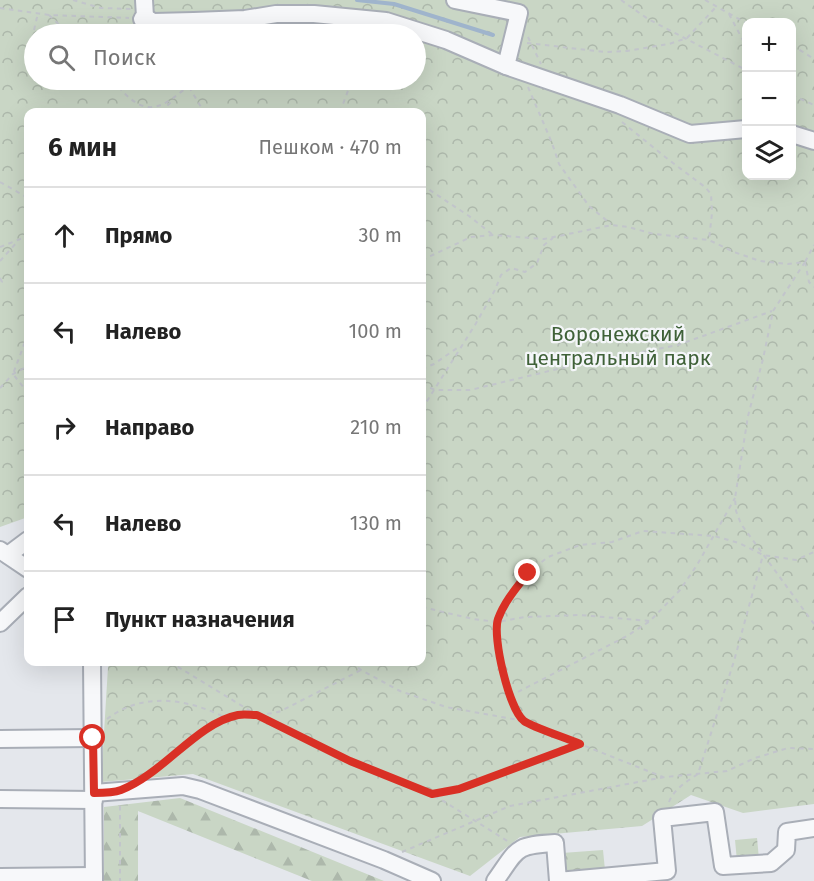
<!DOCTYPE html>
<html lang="ru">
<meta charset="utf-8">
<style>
:root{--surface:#fff;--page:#f2f2f2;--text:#222;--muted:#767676;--line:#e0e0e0}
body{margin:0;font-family:"Fira Sans",sans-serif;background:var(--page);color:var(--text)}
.controls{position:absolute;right:18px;top:18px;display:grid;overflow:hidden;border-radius:12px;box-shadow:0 6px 24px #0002}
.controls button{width:54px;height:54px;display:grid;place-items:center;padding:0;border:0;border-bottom:2px solid var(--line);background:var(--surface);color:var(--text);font:30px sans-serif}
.stop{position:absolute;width:18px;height:18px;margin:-14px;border:4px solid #d93025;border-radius:50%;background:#fff}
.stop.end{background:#d93025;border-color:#fff;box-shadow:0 2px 6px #0008}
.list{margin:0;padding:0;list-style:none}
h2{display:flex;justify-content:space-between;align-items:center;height:78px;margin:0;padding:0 24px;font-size:26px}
h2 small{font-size:20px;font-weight:400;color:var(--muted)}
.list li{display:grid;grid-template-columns:39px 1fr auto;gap:18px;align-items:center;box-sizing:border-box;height:96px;padding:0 24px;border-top:2px solid var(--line)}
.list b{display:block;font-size:22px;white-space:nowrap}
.list em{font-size:20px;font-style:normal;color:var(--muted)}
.icon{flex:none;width:33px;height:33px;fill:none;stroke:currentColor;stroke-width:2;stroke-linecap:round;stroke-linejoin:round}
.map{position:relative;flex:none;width:814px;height:881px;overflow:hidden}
.search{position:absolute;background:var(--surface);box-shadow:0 6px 24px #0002;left:24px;top:24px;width:402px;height:66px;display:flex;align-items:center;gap:15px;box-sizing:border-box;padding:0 21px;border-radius:33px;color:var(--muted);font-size:22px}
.panel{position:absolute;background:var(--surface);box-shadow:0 6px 24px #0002;left:24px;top:108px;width:402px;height:558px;border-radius:12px}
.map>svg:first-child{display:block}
</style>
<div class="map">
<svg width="814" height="881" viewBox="0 0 814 881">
<defs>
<pattern id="forest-firs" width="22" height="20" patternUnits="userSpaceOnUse" patternTransform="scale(1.5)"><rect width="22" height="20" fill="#c9d6c5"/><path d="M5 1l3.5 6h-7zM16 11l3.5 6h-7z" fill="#adb8ab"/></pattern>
<pattern id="park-crowns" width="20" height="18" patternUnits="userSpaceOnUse" patternTransform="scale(1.5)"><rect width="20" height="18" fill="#c9d6c5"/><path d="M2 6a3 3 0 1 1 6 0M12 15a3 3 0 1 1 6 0" fill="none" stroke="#adb8ab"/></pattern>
</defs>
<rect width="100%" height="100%" fill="#e4e7ec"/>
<!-- forest -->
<polygon fill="url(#forest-firs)" points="180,798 384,881 312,881 138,811 138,881 104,881 104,807"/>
<!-- park -->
<g fill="url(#park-crowns)" fill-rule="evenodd">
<path d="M0,0H814V804L743,813L691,795L642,826L520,837L470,876L193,774L101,782L108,667L112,662H422V112H28V517L0,527ZM746,22H792V176H746ZM34,34H416V80H34Z"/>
<polygon points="757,838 759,859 737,861 735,840"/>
<polygon points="603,850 605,870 563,873 562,853"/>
</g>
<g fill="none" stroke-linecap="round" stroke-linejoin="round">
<!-- stream -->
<polyline stroke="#9fb4cc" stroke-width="4" points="357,0 394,4 493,35"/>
<defs>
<g id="minor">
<polyline points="455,0 519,13 506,66 620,105 685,132 690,134 746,129"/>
<polyline points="142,19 145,17 153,22 194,21 245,19 276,14 314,14 386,21 446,40 506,66"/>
<polyline points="143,34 145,17 144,0"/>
<polyline points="792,134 814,141"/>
<polyline points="0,550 28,569"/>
<polyline points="8,555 28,540"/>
<polyline points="0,623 28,596"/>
<polyline points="92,662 94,881"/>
<polyline points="0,739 93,738"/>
<polyline points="94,793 183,786 200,790 384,860 432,881"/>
<polyline points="0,799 94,800"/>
<polyline points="0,877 94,876"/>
<path d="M495,881C518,849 514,845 555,843L558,881L667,871L662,818L715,812L723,866L771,863L786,850L787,832L814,828"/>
</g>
</defs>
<!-- minor casing -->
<use href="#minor" stroke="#a9aeb7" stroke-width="20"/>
<!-- path -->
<g stroke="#c2c5cb" stroke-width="2" stroke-dasharray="4.5 4.5" stroke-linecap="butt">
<polyline points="73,0 101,8 132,9"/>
<polyline points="621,0 648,19 746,70"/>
<polyline points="705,0 746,23"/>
<polyline points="0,8 49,15 129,18"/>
<polyline points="729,14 746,46"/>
<polyline points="49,15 69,34"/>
<polyline points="34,30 38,13"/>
<polyline points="528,37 541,64"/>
<polyline points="527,43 605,52 627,51 669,44 687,38 716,7"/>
<polyline points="792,45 814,59"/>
<path d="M113,80C145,121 160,111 195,80"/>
<polyline points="189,87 204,112"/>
<polyline points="528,87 552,143 559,164 589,206 611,224"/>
<polyline points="792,95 814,105"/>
<polyline points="161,112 173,100"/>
<polyline points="340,112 352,80"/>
<polyline points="622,122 669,160 705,187 711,194 712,213 709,240"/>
<polyline points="0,182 28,198"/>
<polyline points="422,185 469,216 493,235"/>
<polyline points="0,247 28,236"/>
<polyline points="422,260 471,237 493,235 544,239 612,225 628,227 654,234 709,240 734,252 760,261 788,264 805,262 814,245"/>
<polyline points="0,261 18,241"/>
<polyline points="805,262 773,311 763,359 748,416 735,498 736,511 741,524 814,624"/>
<polyline points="805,262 809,282 814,287"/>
<polyline points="0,278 2,282 0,283"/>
<polyline points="28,334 13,374 28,393"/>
<polyline points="422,369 434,364 460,346"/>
<polyline points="422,384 435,390 470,390 566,367 678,345 772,311"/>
<polyline points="0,388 13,374 28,366"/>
<polyline points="422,409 475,325 495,290 501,275 511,268 525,272 537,263 544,245 553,238"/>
<polyline points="422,607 473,619 497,622 525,617 580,615 650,621"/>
<polyline points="170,662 257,715 350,761 432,794 509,842"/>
<polyline points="351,662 361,670 400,691 446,707 524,721 580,744"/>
<polyline points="510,696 627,636 650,621 680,590 697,565 735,498"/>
<path d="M107,719C143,691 189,699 226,718"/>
<polyline points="524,721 510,696 503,676 497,622 506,602 528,573 548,557 580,545 612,542 643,531 714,536 739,543 763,555 796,560 814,552"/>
<path d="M151,774C178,758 198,732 226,719C244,711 263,717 281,711L361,670"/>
<polyline points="432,794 459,789 580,744 663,777"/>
<path d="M669,802C674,789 686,782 698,774L734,661L763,555"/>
<polyline points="120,806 120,881"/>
<polyline points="402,852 510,806 665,777 727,771 755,758 788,748 814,749"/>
</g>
<!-- minor -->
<use href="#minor" stroke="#f7f8fa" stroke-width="16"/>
</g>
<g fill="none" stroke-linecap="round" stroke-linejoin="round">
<!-- route -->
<path stroke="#d93025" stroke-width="8" d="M93,738L94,793C102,793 113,793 121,790C163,774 197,723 238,715C244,714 251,715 257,715L350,761L432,794L459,789L580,744C569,739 532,727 524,721C509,709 492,637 498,619C504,602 517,587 528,573"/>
</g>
<g text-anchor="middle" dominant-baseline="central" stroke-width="4.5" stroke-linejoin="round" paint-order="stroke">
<!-- park labels -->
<g font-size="21" fill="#3f6138" stroke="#f4f6f9">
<text x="618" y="334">Воронежский<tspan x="618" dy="24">центральный парк</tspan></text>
</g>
</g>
</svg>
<div class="controls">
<button>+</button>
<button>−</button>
<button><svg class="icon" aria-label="layers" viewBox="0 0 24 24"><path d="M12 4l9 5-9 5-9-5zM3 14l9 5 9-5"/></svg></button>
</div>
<div class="stop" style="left:93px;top:738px"></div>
<div class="stop end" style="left:528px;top:573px"></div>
<div class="search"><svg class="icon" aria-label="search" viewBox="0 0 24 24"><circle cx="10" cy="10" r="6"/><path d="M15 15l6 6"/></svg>Поиск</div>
<section class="panel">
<h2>6 мин<small>Пешком · 470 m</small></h2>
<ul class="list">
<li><svg class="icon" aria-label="ahead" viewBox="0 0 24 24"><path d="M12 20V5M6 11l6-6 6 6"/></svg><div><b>Прямо</b></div><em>30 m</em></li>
<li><svg class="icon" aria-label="left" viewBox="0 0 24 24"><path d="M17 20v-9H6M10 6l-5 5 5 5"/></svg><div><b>Налево</b></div><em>100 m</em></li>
<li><svg class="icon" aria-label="right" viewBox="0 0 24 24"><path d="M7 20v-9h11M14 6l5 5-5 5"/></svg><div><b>Направо</b></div><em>210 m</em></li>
<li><svg class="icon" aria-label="left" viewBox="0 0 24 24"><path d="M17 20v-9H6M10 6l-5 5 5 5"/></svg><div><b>Налево</b></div><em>130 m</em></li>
<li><svg class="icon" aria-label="arrive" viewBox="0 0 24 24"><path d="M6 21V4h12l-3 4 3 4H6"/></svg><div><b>Пункт назначения</b></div></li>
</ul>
</section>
</div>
